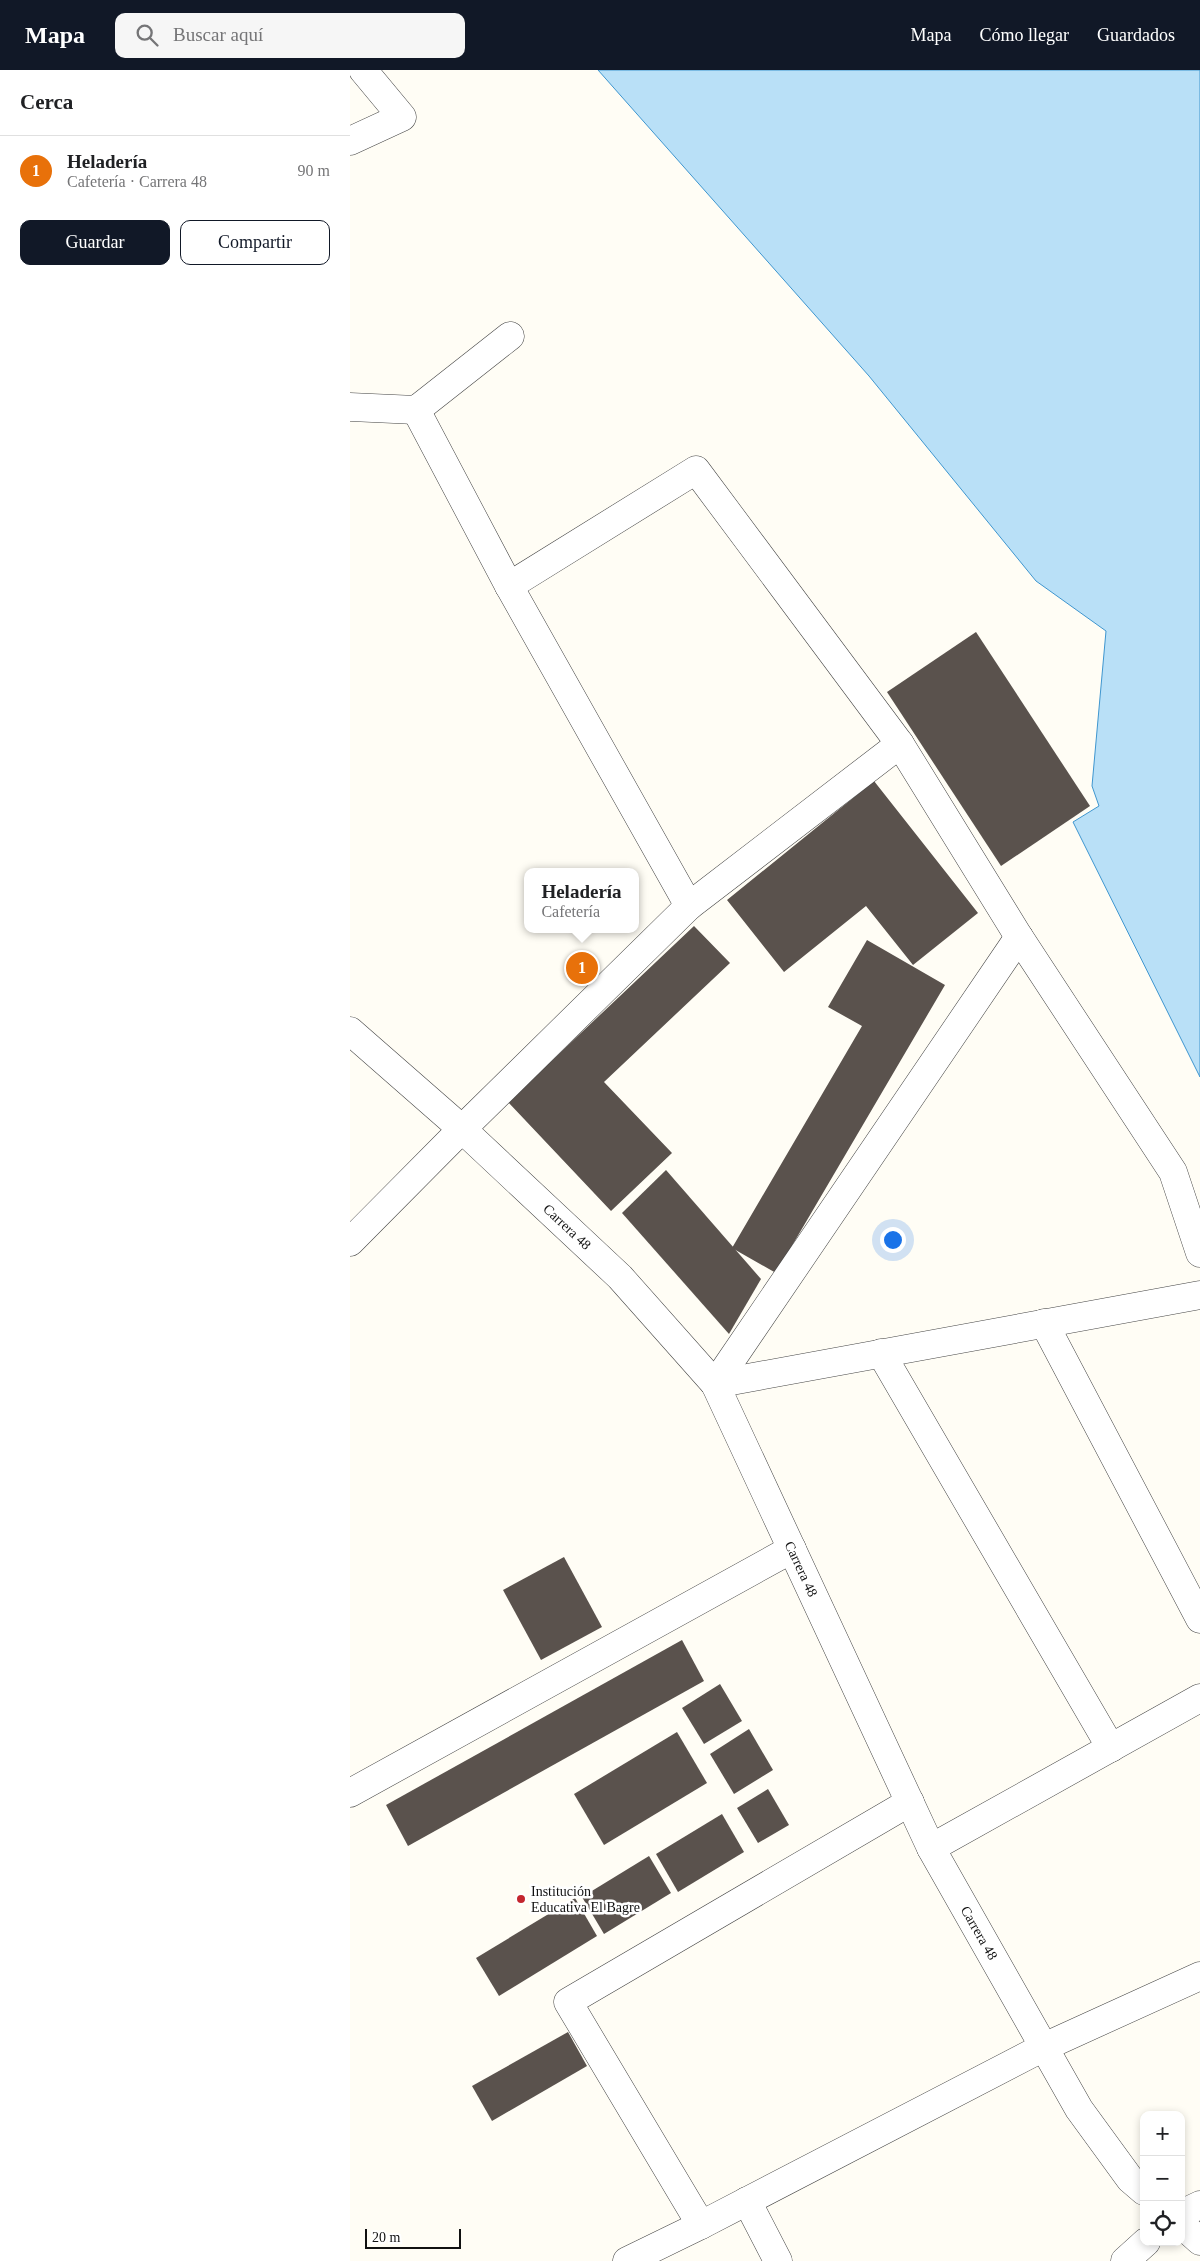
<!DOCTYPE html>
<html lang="es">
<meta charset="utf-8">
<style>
:root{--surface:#fff;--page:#f6f6f6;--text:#202124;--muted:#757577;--line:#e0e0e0;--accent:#111827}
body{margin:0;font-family:Georgia,serif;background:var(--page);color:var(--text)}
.controls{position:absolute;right:15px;bottom:15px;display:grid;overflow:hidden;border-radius:10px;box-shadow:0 2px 8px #0003}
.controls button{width:45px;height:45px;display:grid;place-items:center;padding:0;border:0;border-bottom:1px solid var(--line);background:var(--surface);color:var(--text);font:25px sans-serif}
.scale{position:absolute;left:15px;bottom:12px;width:96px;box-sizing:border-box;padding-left:5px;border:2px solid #111;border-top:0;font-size:14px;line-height:18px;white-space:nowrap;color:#111;-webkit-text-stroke:4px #fff;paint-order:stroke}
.you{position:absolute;left:542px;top:1169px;width:18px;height:18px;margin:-12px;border:4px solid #fff;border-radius:50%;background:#1a73e8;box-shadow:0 0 0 8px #1a73e833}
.badge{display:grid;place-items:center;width:32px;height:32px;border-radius:50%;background:var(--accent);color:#fff;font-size:16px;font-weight:700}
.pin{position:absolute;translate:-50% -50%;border:2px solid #fff;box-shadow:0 1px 5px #0006}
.popup{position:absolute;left:174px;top:798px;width:115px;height:65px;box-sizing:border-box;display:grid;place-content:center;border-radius:10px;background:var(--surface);filter:drop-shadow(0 1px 4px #0005);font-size:16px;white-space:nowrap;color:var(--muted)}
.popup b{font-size:19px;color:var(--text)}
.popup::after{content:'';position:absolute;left:50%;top:100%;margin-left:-10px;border:10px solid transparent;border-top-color:var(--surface)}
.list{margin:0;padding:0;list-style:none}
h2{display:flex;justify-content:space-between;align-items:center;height:65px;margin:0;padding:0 20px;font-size:21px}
h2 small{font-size:16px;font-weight:400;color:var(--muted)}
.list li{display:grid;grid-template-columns:32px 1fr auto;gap:15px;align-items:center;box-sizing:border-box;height:70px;padding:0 20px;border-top:1px solid var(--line)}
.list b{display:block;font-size:19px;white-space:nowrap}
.list p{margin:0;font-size:16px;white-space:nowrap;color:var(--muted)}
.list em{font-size:16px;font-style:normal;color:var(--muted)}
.actions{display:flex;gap:10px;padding:15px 20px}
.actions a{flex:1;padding:11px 0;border:1px solid var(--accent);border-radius:10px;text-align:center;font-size:18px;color:var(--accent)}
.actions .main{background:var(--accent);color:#fff}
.icon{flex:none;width:28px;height:28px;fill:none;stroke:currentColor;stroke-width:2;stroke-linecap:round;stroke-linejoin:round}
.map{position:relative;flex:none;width:850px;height:2191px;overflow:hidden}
header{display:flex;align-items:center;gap:30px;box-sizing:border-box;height:70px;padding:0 25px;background:var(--accent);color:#fff}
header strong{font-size:24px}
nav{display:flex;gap:28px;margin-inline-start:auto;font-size:18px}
.search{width:350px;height:45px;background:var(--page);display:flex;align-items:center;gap:12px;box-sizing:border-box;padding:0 18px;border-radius:10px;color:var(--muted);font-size:19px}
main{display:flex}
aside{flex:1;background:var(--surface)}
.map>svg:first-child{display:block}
</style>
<header>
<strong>Mapa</strong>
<div class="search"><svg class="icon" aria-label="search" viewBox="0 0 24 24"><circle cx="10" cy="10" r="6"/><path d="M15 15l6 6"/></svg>Buscar aquí</div>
<nav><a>Mapa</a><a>Cómo llegar</a><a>Guardados</a></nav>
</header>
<main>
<aside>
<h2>Cerca<small></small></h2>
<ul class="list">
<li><span class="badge" style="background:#e8710a">1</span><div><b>Heladería</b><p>Cafetería · Carrera 48</p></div><em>90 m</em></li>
</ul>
<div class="actions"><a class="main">Guardar</a><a>Compartir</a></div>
</aside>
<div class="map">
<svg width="850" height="2191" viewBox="0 0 850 2191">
<rect width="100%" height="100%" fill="#fffdf5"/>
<!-- water -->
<polygon fill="#b9e0f7" stroke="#3f96cf" points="248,0 850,0 850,1007 723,752 749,736 742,716 756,561 686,511 519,306"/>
<!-- building -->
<g fill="#5a524d">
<polygon points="626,562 740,736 651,796 537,622"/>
<polygon points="524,711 628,843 563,895 516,836 434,902 377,830"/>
<polygon points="344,856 380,893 254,1012 322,1083 261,1141 158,1032"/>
<polygon points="517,870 595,915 426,1203 382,1178 512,956 478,937"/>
<polygon points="316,1100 411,1209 379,1264 272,1143"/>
<polygon points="214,1487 252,1557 191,1590 153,1520"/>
<polygon points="332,1570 354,1611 58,1776 36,1735"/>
<polygon points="370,1614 392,1651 354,1674 332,1638"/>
<polygon points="399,1659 423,1700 384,1724 360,1684"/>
<polygon points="327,1662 357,1713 254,1775 224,1724"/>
<polygon points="418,1719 439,1755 408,1773 387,1738"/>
<polygon points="372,1744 394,1782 328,1822 306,1784"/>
<polygon points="299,1786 321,1823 254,1864 232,1827"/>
<polygon points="225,1828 247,1866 149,1926 126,1888"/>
<polygon points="218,1962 237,1996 142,2051 122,2016"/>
</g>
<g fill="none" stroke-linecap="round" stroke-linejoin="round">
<defs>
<g id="minor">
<polyline points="0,71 52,47 13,0"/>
<polyline points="0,337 66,340 160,266"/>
<polyline points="66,340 159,516 339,836"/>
<polyline points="159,516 346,400 550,674"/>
<polyline points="0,961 112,1059 270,1207 365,1314 581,1778 729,2039 780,2109 794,2121"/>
<polyline points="0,1172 112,1059 339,836 550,674 669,867 823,1102 850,1183"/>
<polyline points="694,1253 850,1549"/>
<polyline points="531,1283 761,1678"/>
<polyline points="365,1314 669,867"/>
<polyline points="365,1314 850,1225"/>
<polyline points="0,1723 442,1479"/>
<polyline points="560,1732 218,1932 351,2155 694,1977 850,1906"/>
<polyline points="581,1778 850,1628"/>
<polyline points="397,2131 428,2191"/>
<polyline points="831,2144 850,2135"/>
<polyline points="831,2154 850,2171"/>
<polyline points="277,2191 351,2155"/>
<polyline points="775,2191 796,2172"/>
</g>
</defs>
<!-- minor casing -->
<use href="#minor" stroke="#444" stroke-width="29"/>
<!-- minor -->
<use href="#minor" stroke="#fff" stroke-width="28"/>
</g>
<!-- markers -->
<circle fill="#c4262e" stroke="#fff" stroke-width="2" cx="171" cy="1829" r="5"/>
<g text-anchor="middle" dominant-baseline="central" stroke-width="5" stroke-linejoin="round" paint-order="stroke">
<!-- street labels -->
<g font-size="14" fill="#111" stroke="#fff">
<text transform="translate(217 1157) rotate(43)">Carrera 48</text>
<text transform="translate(451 1499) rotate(65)">Carrera 48</text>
<text transform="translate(629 1863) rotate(60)">Carrera 48</text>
</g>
<!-- poi labels -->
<g font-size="14" fill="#111" stroke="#fff" text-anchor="start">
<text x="181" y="1821">Institución<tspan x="181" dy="16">Educativa El Bagre</tspan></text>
</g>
</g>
</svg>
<div class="controls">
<button>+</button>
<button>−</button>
<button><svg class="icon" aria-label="locate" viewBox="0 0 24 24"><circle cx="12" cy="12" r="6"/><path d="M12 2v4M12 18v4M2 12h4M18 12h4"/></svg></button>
</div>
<div class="scale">20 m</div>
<div class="you"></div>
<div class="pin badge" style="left:232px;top:898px;background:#e8710a">1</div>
<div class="popup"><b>Heladería</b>Cafetería</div>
</div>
</main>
